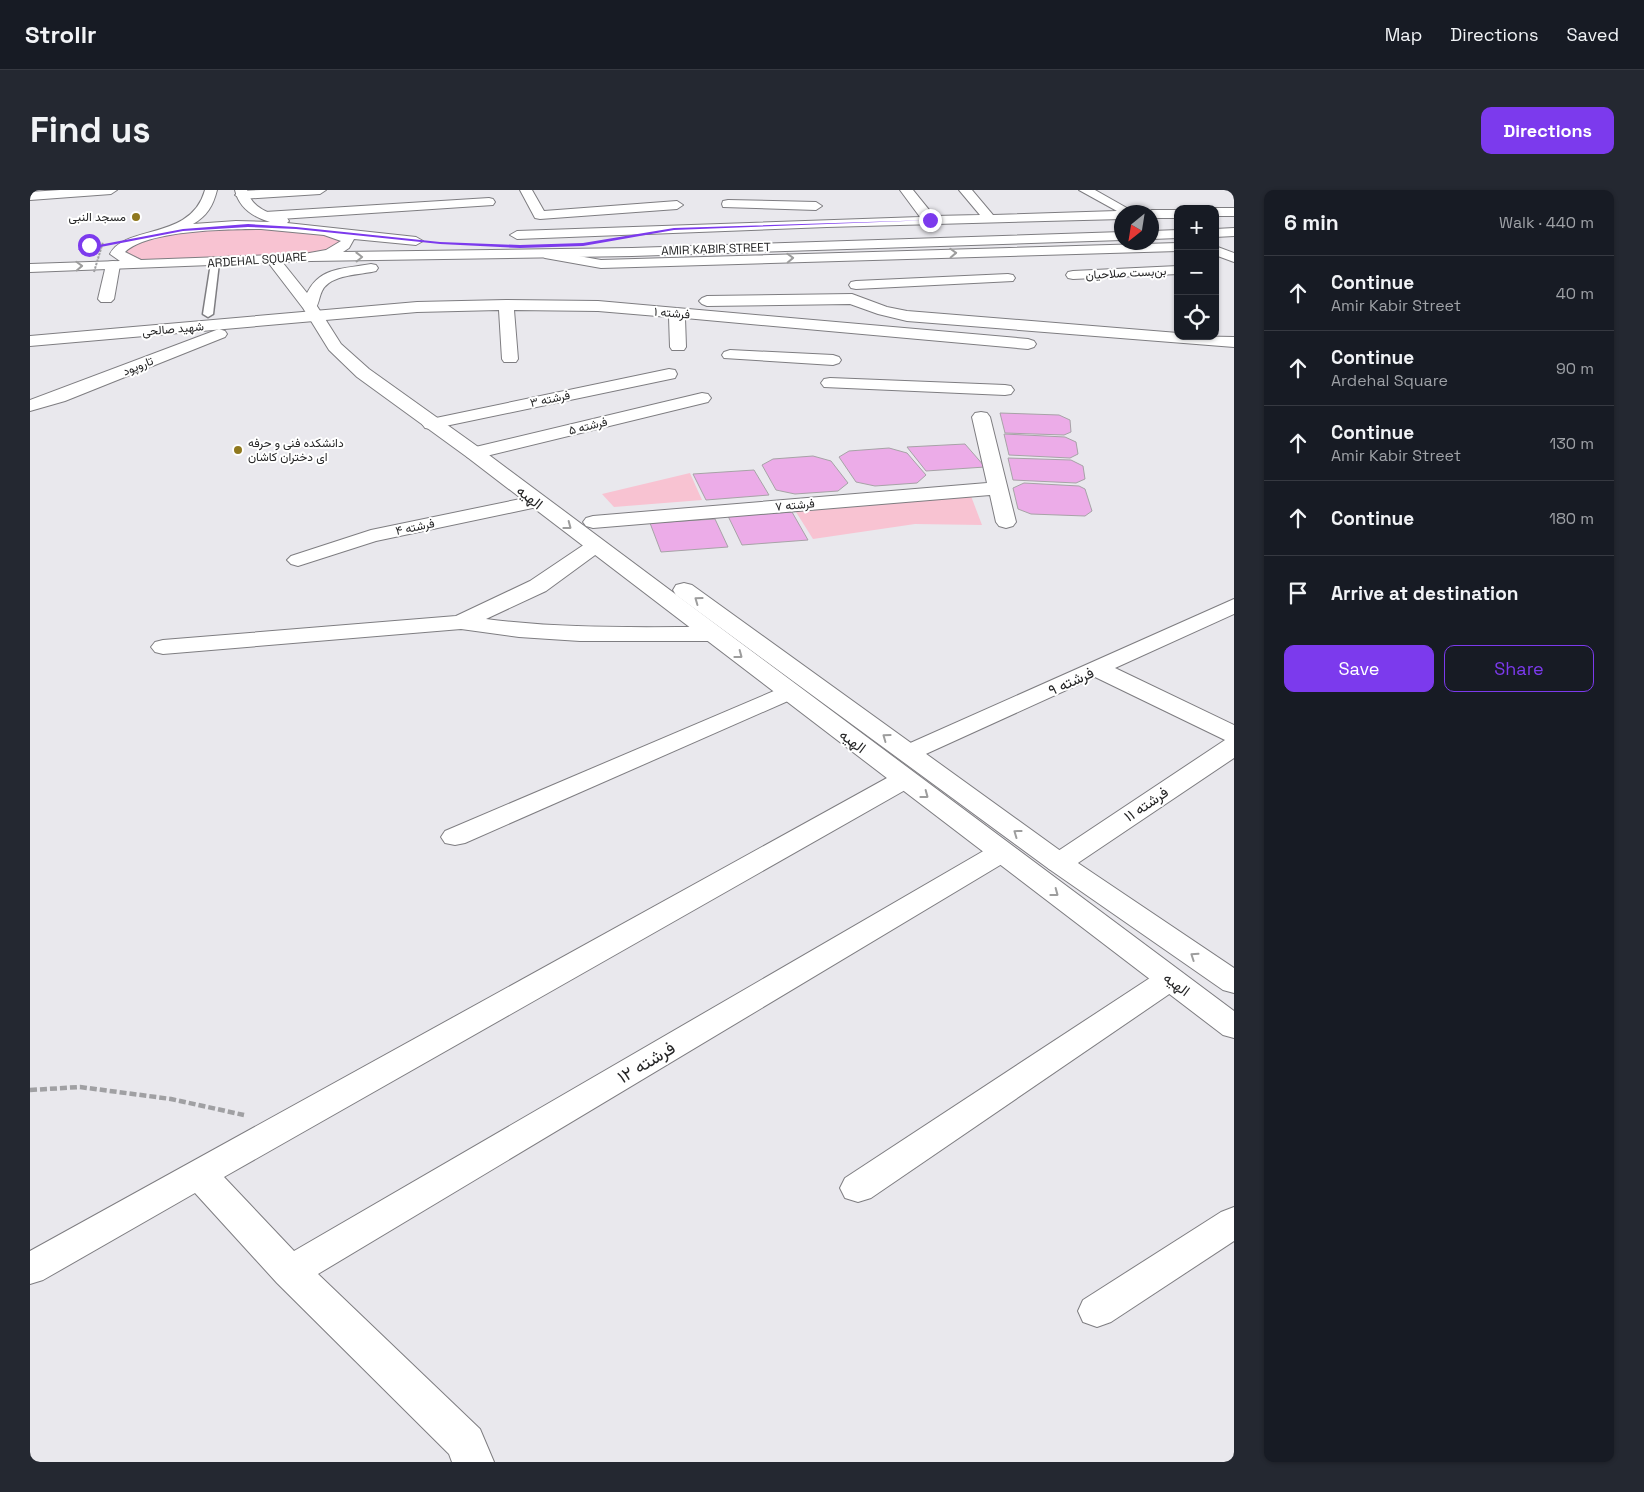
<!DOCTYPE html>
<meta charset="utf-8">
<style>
:root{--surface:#171b24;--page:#242831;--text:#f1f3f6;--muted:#9ea1a6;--line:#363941;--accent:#7c3aed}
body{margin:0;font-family:"Space Grotesk",Vazirmatn,sans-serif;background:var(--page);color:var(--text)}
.controls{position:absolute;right:15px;top:15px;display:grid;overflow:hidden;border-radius:10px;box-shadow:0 1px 4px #0004}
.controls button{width:45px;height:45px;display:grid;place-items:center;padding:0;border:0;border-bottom:1px solid var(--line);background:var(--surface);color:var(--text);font:25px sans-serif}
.compass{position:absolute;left:1084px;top:15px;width:45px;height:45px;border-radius:50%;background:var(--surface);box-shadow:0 1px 4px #0004;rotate:210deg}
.stop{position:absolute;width:15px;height:15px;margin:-11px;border:4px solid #7c3aed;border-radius:50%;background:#fff}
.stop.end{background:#7c3aed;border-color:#fff;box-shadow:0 1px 5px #0008}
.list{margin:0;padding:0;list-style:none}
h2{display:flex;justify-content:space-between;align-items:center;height:65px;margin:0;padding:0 20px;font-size:21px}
h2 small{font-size:16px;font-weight:400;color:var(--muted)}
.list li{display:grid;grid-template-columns:32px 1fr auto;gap:15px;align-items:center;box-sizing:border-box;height:75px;padding:0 20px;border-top:1px solid var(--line)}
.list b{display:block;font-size:19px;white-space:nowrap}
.list p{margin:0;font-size:16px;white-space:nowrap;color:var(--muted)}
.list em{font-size:16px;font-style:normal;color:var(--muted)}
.actions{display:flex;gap:10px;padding:15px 20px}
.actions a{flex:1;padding:11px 0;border:1px solid var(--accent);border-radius:10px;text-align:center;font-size:18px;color:var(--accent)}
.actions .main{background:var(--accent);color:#fff}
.icon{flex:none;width:28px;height:28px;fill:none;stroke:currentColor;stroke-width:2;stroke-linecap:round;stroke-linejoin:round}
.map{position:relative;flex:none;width:1204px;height:1272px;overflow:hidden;border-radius:10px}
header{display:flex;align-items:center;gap:30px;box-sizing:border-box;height:70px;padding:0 25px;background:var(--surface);border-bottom:1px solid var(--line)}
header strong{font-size:24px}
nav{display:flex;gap:28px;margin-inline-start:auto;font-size:18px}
.intro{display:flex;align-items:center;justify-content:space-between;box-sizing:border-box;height:120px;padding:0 30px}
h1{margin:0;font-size:35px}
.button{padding:12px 22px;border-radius:10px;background:var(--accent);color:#fff;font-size:18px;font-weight:700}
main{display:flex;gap:30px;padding:0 30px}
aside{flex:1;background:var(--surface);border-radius:10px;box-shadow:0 1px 4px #0004}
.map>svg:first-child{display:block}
</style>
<header>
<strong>Strollr</strong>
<nav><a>Map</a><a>Directions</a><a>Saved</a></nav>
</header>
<div class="intro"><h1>Find us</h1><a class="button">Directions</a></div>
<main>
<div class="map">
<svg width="1204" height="1272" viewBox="0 0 1204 1272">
<rect width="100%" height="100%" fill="#e9e8ed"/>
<!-- green -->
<g fill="#f8c3d2">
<polygon points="237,37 311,47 314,53 281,66 111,73 96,68 93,58 153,41"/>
<polygon points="660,283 672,310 584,317 572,304"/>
<polygon points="941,306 952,335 885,334 783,349 766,322"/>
</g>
<!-- building -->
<g fill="#ecace8" stroke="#a7a3a7">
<polygon points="970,223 1029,225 1040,230 1041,242 1034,245 975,243"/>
<polygon points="974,244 1035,247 1046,252 1048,264 1040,268 979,265"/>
<polygon points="935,254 955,277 896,281 877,257"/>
<polygon points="859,258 877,263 896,285 887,293 845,296 826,292 809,267 819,261"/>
<polygon points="783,266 801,271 818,293 808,301 765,304 746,300 732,275 743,269"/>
<polygon points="978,268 1041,270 1053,276 1055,289 1046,293 983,290"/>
<polygon points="724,280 739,305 676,310 663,284"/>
<polygon points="994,293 1049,296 1055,299 1062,321 1055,326 1001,324 988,319 983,298"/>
<polygon points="762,322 778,350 712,355 698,326"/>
<polygon points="685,329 698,357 631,362 620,333"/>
</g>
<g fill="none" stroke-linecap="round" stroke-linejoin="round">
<defs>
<polygon id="service" points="185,70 189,73 183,124 178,127 173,124 181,73"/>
<g id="minor">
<polygon points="30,0 87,0 81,4 0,10 0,2"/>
<polygon points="231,0 296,0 290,4 211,9 205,5 211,1"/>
<polygon points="490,0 502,0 514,21 647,11 653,15 647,19 510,29 505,28"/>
<polygon points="870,0 883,0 904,26 950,25 929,0 942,0 963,25 1087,21 1049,0 1065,0 1104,22 1092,22 1092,29 797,37 487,49 480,45 487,41 890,27"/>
<polygon points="459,8 463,9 465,12 463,15 235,30 228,26 235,22"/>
<polygon points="698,10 786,12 792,16 786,20 693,17 692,14 693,11"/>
<polygon points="1185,18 1204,18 1204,26 1185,26 1185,19 1182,19"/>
<polygon points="1122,20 1148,20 1148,28 1122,28 1122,22 1117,22"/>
<polygon points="1148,53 1148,61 571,78 515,68 508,64 515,60 571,70"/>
<polygon points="1185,56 1204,63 1204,72 1185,65"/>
<polygon points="83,71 88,72 90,75 84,109 81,112 71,112 68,109 76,75 78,72"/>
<polygon points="1148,76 1148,84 1043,89 1038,88 1036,85 1038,82 1043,81"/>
<polygon points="978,84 983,85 985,88 983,91 826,99 821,98 819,95 821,92 826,91"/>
<polygon points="822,104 857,117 877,121 1148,143 1148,146 1204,147 1204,157 877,131 848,124 820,114 677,116 672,114 669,111 672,108 677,106"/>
<polygon points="476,110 568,111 998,149 1004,151 1006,154 1004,157 998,159 655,128 656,157 654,160 642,160 640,157 639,127 568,121 484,120 488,169 486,172 474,172 472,169 469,120 387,122 0,156 0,146 387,112"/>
<polygon points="189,139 195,141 197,144 195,147 35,211 0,221 0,210"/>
<polygon points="700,160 803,165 809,167 811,170 809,173 803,175 694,168 692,165 694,162"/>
<polygon points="639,179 645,180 647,184 645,188 401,239 395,238 392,234 395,230 401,229"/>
<polygon points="800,188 975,195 981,196 984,200 981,204 975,205 794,197 791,193 794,189"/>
<polygon points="672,203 678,204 681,208 678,212 444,269 437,267 435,263 437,259"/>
<polygon points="951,222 957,223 960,227 986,332 983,336 976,338 969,336 966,332 960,305 563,338 556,336 553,332 556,328 563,326 957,293 942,227 945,223"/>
<polygon points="505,306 512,308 515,312 512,316 346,351 268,376 261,374 257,370 261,366 341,340"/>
<path d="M565,350L572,352L575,356L572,360L516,401L456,429C531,439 606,437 681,437L689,439L692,444L689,449L681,451H550L489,447L431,439L133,464L125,462L121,457L125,452L133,450L426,426L500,391L558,352Z"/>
<polygon points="1204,409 1204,424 1085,478 1204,535 1204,568 1039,679 1029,682 1019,679 1015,673 1019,667 1195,550 1065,487 887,568 878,571 869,568 865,563 869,558"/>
<polygon points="758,495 767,497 770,502 767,507 435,653 425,655 415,653 411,647 415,641"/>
<polygon points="875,581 884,583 888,589 884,595 194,987 264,1061 962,656 972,654 982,656 986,662 982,668 288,1084 450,1239 464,1272 422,1272 419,1264 247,1093 165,1003 13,1090 0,1094 0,1061 866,583"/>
<polygon points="1140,779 1151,782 1156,789 1151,796 841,1008 828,1012 815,1008 810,998 815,988 1129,782"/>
<polygon points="1204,1017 1204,1051 1081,1132 1067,1137 1053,1132 1048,1121 1053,1110 1191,1022"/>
</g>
<g id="tertiary">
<polygon points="244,67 249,68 285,113 311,154 339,179 451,259 1204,821 1204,848 1193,845 437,267 327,187 299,160 273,118 237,71 239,68"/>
<polygon points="654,393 662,395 1039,667 1204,778 1204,803 1193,800 1019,679 646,405 643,400 646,395"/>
</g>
<g id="secondary">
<path d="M175,0H187C183,16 177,26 163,34L206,31L240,32C223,27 209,18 205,0H217C222,19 240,24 257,28L259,31L257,33L386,47L393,51L386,55L324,49L319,58L313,62L602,58L1092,42V50L602,66L281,71L0,82V74L90,71L80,64C96,34 161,51 175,0ZM231,39L294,45L311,51L296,60L274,64L111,70L95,62C118,40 199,39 231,39Z"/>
<polygon points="1204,38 1204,46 1185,47 1185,39"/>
<polygon points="1148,40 1148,48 1122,49 1122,41"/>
<path d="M341,74L346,75L348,78L346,81C331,85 300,84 292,101C289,107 289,114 285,119H275L272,116C284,77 306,80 341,74Z"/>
</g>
</defs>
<!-- service casing -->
<use href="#service" stroke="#7e7d81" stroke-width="3"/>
<!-- minor casing -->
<use href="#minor" stroke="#7e7d81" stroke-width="2"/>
<!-- tertiary casing -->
<use href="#tertiary" stroke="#7e7d81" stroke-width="2"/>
<!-- secondary casing -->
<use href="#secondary" stroke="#7e7d81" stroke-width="2"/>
<!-- path-far1 -->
<polyline stroke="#a0a0a3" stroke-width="2" stroke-dasharray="2.5 1" stroke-linecap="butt" points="55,57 70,52"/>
<!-- path -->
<polyline stroke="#a0a0a3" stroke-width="4.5" stroke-dasharray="7 3" stroke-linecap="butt" points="0,900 50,897 141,909 214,925"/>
<!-- service -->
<use href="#service" fill="#fff" fill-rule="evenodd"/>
<!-- minor -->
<use href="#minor" fill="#fff" fill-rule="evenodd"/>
<!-- tertiary -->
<use href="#tertiary" fill="#fff" fill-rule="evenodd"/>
<!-- secondary -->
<use href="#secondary" fill="#fff" fill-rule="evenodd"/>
<!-- path-bridge -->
<polyline stroke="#a0a0a3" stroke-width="2" stroke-dasharray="2.5 1" stroke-linecap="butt" points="64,82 73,52"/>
</g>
<!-- one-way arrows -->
<defs><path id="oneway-chevron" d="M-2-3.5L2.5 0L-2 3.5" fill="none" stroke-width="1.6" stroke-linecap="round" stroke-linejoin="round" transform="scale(1.25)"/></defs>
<g stroke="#9d9d9d">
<use href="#oneway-chevron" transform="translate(923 63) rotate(-2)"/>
<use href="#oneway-chevron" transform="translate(329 67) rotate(-1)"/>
<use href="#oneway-chevron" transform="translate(760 68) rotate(-2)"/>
<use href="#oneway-chevron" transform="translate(49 76) rotate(-2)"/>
<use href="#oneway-chevron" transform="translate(538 336) rotate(37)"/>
<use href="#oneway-chevron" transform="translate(668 410) rotate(-144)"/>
<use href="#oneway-chevron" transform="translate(709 465) rotate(37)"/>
<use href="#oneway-chevron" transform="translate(856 547) rotate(-144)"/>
<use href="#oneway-chevron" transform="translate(895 605) rotate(37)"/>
<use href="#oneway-chevron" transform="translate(987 643) rotate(-144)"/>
<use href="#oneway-chevron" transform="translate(1025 703) rotate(37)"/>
<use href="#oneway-chevron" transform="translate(1164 766) rotate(-146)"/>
</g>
<!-- route -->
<polygon fill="#7c3aed" points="902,30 644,40 553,56 490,58 410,54 266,39 218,37 153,41 50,61 48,59 59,54 61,55 58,57 153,39 218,34 266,37 410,52 490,55 553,53 644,38"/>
<!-- markers -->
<g fill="#8f781e" stroke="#fff" stroke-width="2">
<circle cx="106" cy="27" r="5"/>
<circle cx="208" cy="260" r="5"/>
</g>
<g text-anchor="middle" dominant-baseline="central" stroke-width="4" stroke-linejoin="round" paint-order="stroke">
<!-- far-poi labels -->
<g font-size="12" fill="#252526" stroke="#fff" text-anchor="end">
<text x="96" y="27">مسجد النبی</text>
<text x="218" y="253" text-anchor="start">دانشکده فنی و حرفه<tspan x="218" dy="14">ای دختران کاشان</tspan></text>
</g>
<!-- far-street labels -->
<g font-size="12" fill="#252526" stroke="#fff">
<text transform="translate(686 59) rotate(-2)">AMIR KABIR STREET</text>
<text transform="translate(227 70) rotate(-4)">ARDEHAL SQUARE</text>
<text transform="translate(1096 83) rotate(-3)">بن‌بست صلاحیان</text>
<text transform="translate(642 123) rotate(5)">فرشته ۱</text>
<text transform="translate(143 139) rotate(-5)">شهید صالحی</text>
<text transform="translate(108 176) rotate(-22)">تاروپود</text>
<text transform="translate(520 209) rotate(-12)">فرشته ۳</text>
<text transform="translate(558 236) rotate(-14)">فرشته ۵</text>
<text transform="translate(765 315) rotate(-5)">فرشته ۷</text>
<text transform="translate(385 337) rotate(-12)">فرشته ۴</text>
</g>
<!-- street labels -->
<g font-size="15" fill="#252526" stroke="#fff">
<text transform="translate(500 307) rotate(38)">الهیه</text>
<text transform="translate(1041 491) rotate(-24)">فرشته ۹</text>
<text transform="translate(823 551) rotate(37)">الهیه</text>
<text transform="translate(1116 614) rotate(-34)">فرشته ۱۱</text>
<text transform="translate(1147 794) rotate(37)">الهیه</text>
</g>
<!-- near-street labels -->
<g font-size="18" fill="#252526" stroke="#fff">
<text transform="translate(616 872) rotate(-31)">فرشته ۱۲</text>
</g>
</g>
</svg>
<div class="controls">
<button>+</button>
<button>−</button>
<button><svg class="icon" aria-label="locate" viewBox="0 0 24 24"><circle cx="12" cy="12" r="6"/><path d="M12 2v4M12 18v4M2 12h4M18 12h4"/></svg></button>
</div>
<svg class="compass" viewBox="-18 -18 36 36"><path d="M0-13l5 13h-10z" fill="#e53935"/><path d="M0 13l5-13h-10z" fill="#9ea1a6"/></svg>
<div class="stop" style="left:59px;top:55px"></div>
<div class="stop end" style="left:900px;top:30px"></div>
</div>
<aside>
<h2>6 min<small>Walk · 440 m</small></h2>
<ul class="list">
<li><svg class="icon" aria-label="ahead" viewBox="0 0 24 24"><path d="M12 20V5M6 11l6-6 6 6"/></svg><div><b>Continue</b><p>Amir Kabir Street</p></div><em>40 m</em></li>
<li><svg class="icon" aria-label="ahead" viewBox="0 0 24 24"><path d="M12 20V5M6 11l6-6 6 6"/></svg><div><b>Continue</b><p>Ardehal Square</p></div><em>90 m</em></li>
<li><svg class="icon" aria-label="ahead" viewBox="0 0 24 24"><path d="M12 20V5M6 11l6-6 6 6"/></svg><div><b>Continue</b><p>Amir Kabir Street</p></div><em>130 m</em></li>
<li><svg class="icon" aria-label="ahead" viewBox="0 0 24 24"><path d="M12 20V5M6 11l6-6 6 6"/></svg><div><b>Continue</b></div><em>180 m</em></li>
<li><svg class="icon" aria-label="arrive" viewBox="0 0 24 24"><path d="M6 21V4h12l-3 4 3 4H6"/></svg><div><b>Arrive at destination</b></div></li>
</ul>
<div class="actions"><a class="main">Save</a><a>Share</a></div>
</aside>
</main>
